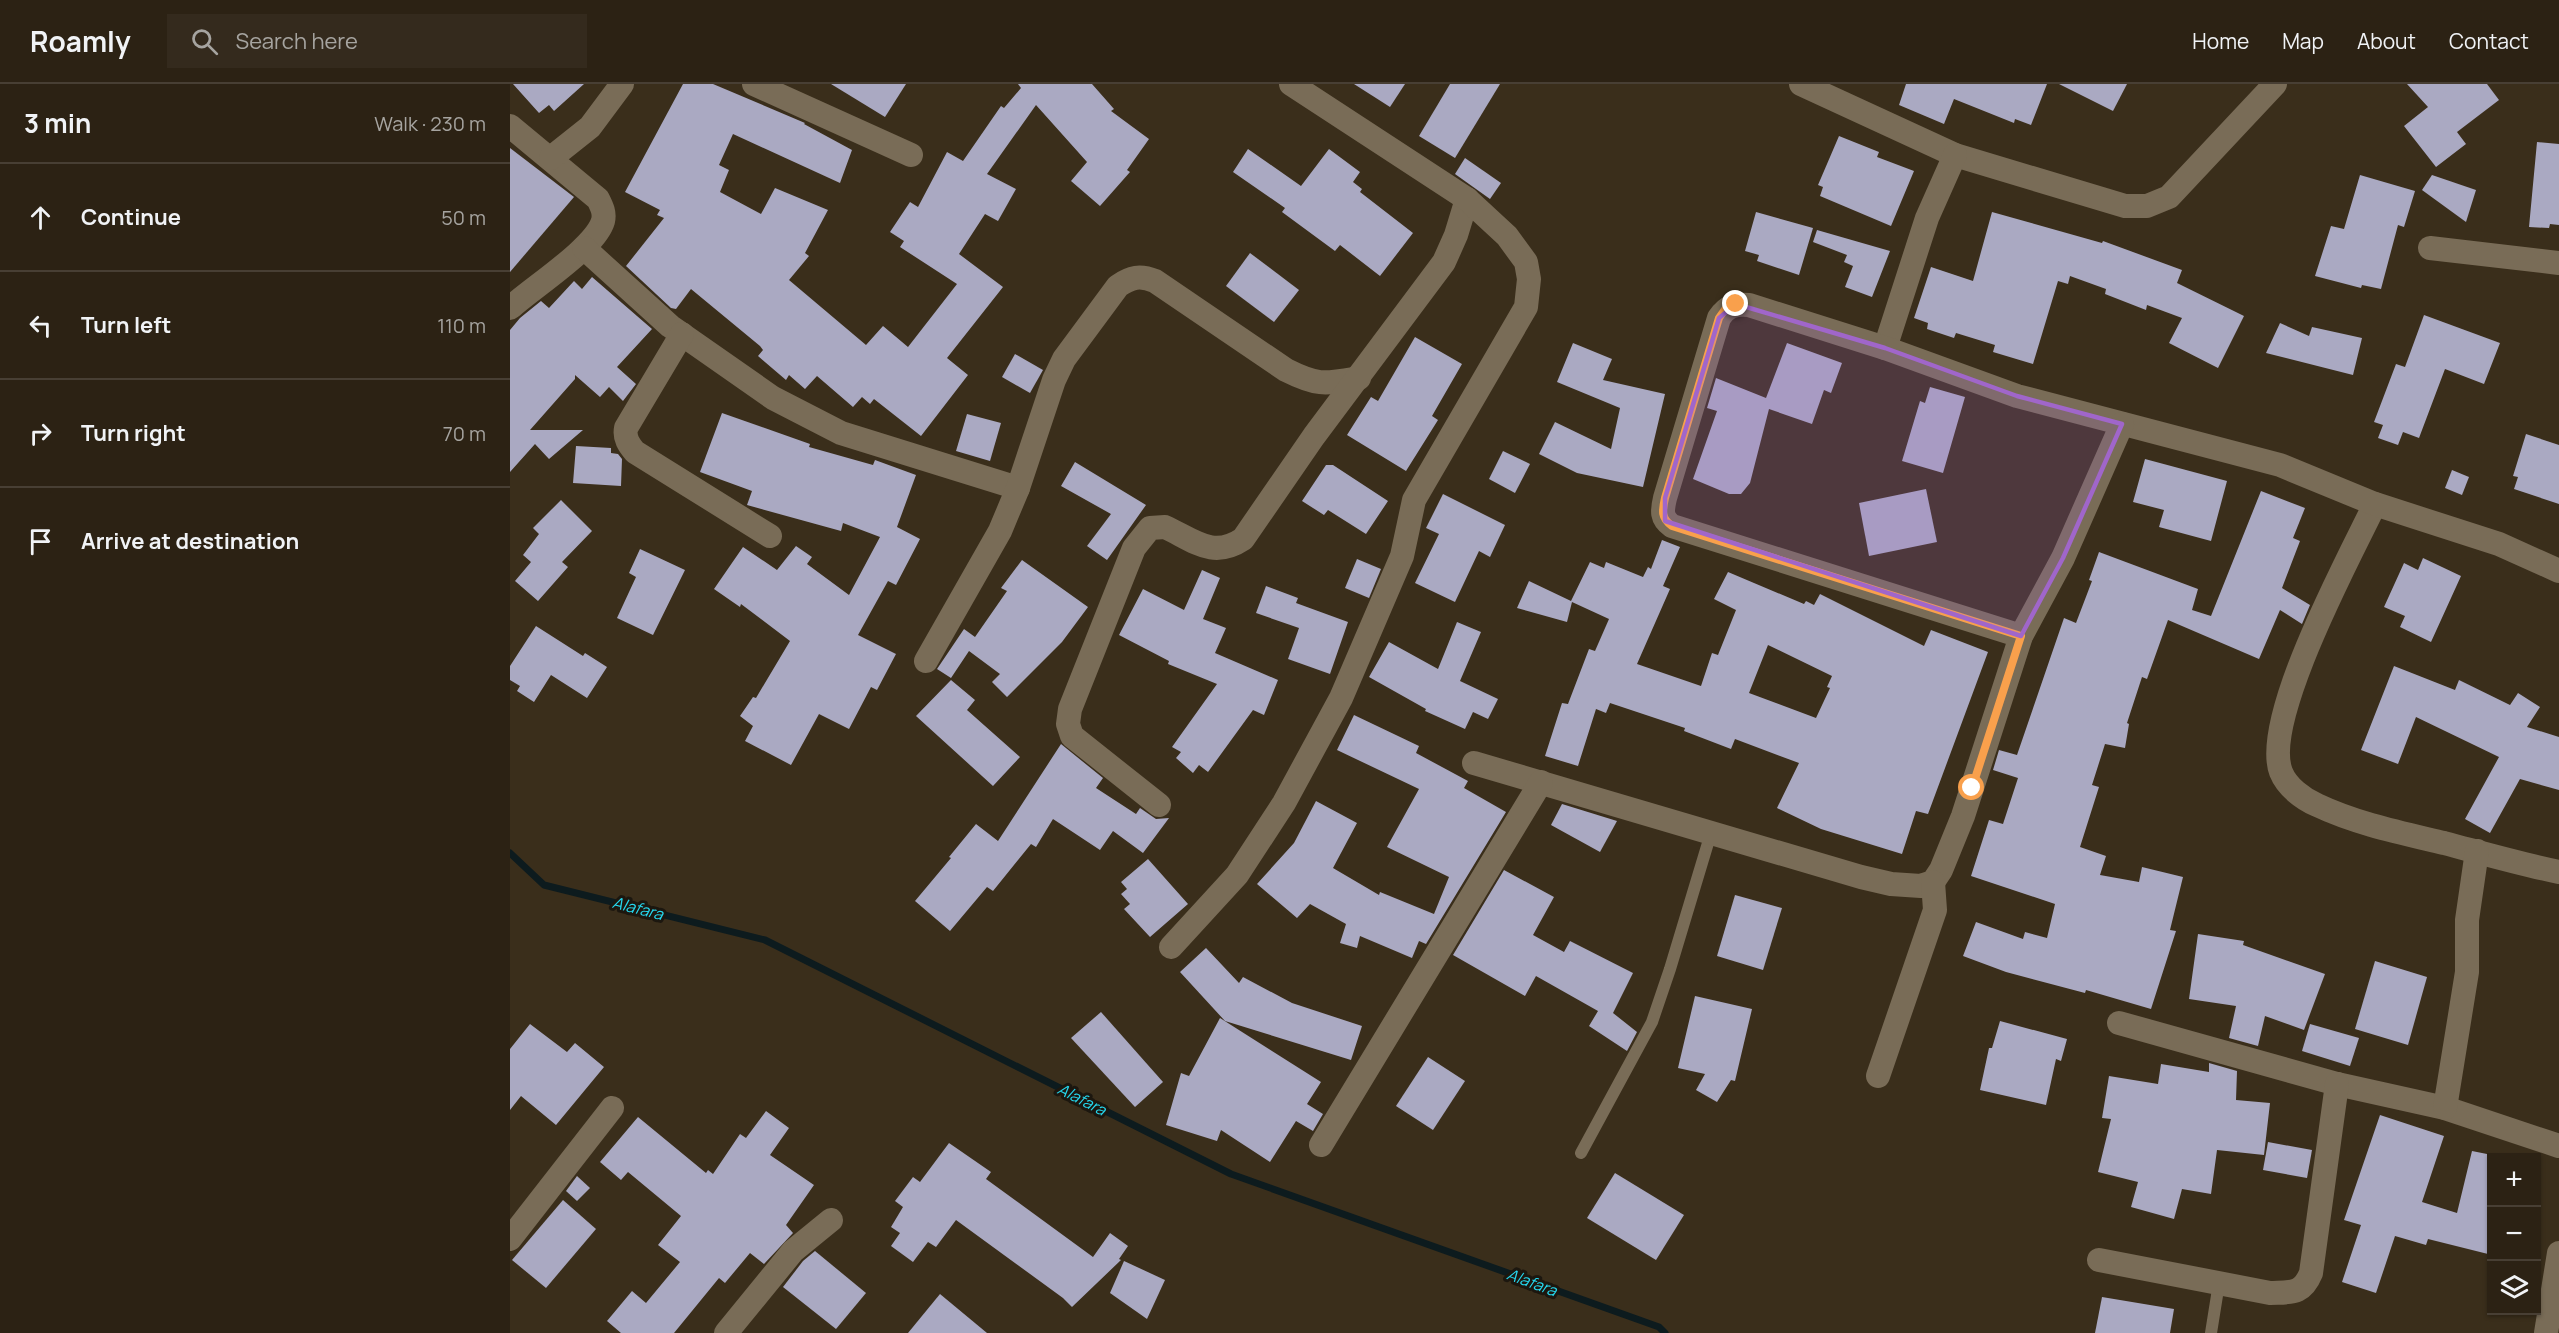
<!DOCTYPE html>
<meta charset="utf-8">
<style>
:root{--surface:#2c2214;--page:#342a1d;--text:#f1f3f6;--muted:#a6a4a0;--line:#483f34}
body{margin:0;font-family:Manrope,sans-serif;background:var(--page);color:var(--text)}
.controls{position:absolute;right:18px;bottom:18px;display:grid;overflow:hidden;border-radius:0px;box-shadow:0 2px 4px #0004}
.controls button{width:54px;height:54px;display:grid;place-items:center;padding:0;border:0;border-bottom:2px solid var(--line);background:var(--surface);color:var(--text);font:30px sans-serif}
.stop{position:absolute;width:18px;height:18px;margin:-14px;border:4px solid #f9a04c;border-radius:50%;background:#fff}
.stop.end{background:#f9a04c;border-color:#fff;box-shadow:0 2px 6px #0008}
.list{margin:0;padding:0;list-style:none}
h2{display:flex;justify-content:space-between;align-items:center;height:78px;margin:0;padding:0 24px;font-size:26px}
h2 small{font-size:20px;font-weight:400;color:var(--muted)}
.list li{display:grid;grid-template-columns:39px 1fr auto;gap:18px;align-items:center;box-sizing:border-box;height:108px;padding:0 24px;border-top:2px solid var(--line)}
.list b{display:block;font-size:22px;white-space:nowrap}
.list em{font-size:20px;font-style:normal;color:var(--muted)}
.icon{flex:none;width:33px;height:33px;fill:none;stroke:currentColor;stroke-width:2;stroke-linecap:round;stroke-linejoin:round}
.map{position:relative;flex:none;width:2049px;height:1249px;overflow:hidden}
header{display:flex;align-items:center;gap:36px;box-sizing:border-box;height:84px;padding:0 30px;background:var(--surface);border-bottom:2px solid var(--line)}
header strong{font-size:28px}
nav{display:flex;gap:33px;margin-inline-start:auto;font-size:21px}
.search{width:420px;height:54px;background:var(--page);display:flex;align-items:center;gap:15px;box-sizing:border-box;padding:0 21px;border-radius:0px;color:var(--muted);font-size:22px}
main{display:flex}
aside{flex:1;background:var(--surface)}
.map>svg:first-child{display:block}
</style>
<header>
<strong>Roamly</strong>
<div class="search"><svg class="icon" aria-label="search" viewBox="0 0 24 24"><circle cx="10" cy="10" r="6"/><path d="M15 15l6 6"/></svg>Search here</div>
<nav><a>Home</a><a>Map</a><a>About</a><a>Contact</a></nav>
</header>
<main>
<aside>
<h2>3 min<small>Walk · 230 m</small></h2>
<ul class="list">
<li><svg class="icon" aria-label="ahead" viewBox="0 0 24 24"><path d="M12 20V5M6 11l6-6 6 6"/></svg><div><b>Continue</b></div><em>50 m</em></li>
<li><svg class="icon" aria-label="left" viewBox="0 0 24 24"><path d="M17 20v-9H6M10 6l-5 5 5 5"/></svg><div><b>Turn left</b></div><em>110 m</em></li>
<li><svg class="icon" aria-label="right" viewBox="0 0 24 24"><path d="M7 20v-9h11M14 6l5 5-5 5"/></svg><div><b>Turn right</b></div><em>70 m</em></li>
<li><svg class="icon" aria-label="arrive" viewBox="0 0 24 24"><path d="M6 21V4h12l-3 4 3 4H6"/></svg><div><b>Arrive at destination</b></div></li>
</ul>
</aside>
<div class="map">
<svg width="2049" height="1249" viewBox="0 0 2049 1249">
<rect width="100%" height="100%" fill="#3a2e1b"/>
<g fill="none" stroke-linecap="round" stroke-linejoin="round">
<!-- stream -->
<polyline stroke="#0d1b1e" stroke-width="7" points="0,769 34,801 255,856 721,1090 1149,1243 1155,1249"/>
</g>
<!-- building -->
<g fill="#aaa9c2" fill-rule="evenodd">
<polygon points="3,0 74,0 44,27 39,21 29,29"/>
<polygon points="173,0 203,0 295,39 294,40 342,66 330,99 223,50 209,81 219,86 210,108 251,130 265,104 318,126 295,169 299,172 279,196 356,261 373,242 398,263 447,200 390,163 394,157 380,148 400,118 408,123 437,68 453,77 491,22 494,24 511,4 508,0 582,0 604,25 601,27 639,55 617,86 620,88 590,122 561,97 577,78 526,21 477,90 506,105 488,137 475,130 449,170 493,203 437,274 458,291 411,352 364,315 360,320 352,313 343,323 307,292 295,305 279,291 276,296 248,272 253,266 250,262 181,205 166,225 161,224 116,182 154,134 147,131 150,126 115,108"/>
<polygon points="321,0 396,0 375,33"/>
<polygon points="844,0 895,0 880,23"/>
<polygon points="940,0 990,0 945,74 909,52"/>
<polygon points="1396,0 1537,0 1521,41 1505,35 1504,39 1444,15 1434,40 1389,21"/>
<polygon points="1549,0 1617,0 1603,27"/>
<polygon points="1897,0 1977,0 1989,16 1947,48 1956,60 1926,83 1894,42 1918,23"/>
<polygon points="1329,52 1369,68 1367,73 1404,87 1381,142 1310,112 1313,103 1308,101"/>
<polygon points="2027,58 2049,60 2049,141 2040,140 2039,144 2019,143"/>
<polygon points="0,64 64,113 0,188"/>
<polygon points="738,65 791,102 819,65 850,88 843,98 852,105 850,108 903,149 870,192 830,161 825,167 772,128 775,124 723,88"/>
<polygon points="955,74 991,99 980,115 945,90"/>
<polygon points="1850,91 1905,107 1894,143 1888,141 1871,205 1852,201 1851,204 1805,192 1821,142 1834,145"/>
<polygon points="1922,91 1966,106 1956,138 1912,106"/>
<polygon points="1246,128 1303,144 1289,191 1247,177 1249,171 1235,167"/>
<polygon points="1482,128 1592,159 1593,157 1672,186 1667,199 1734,232 1708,284 1659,259 1672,234 1637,221 1636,226 1595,210 1596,205 1560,192 1558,200 1548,197 1523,280 1483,268 1485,261 1446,249 1444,254 1417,245 1418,239 1404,234 1421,183 1463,197"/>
<polygon points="1307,146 1380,167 1362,213 1335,203 1343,182 1334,178 1337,171 1303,158"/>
<polygon points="740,169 789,206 764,238 716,202"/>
<polygon points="82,193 142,245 107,283 126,300 113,317 99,303 90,313 65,291 65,295 20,346 73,346 39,375 25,360 0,388 0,246 10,234 31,217 39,224 64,197 72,205"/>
<polygon points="1914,231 1990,259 1974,300 1935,285 1909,354 1893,348 1888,361 1868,354 1873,341 1864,338 1886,280 1895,283"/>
<polygon points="1770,239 1799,252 1802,243 1852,254 1843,291 1756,269"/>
<polygon points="905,253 952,280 922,332 928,336 896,387 837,351 861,313 868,317"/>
<polygon points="1063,259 1102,275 1093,296 1155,310 1133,403 1067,389 1029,370 1045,338 1101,365 1110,324 1047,298"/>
<polygon points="1277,259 1332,279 1321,309 1314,306 1302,340 1259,325 1240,399 1231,410 1219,410 1183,395 1207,327 1197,324 1206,294 1256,314"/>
<polygon points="505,270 533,286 520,309 492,293"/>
<polygon points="1420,303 1455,313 1433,389 1392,377 1410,317 1415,319"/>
<polygon points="212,329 300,360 299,363 363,381 365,376 406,391 387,443 410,455 386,501 378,497 348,551 386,570 367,606 361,603 339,645 309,630 281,681 235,657 243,642 230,632 243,613 246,614 280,557 231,520 230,523 204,505 233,463 267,486 286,462 302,473 297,480 339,511 370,453 333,439 331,447 237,421 242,407 190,388"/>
<polygon points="457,330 491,339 480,377 446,367"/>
<polygon points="2016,350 2049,361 2049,420 2004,405 2008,393 2003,392"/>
<polygon points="66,362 101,364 101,369 108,370 112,375 111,402 63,399"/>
<polygon points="993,367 1020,380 1005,409 979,395"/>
<polygon points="1635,375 1717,397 1701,457 1649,443 1654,426 1623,418"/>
<polygon points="565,378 636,421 597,476 577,462 601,430 551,402"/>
<polygon points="816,381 823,381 878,417 856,450 818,426 814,431 792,417"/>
<polygon points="1942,386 1959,393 1952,411 1935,404"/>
<polygon points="1416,405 1427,458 1359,472 1349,419"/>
<polygon points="1751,407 1795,424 1783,454 1790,457 1772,504 1800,521 1792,540 1770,526 1749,575 1658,536 1637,595 1632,593 1617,639 1619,640 1615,664 1595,660 1582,701 1589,703 1570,763 1596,772 1590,791 1629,798 1632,783 1673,793 1660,846 1666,847 1641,925 1576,906 1575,909 1496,888 1453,872 1466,838 1513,855 1515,848 1537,854 1545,820 1461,792 1479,736 1493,740 1508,694 1483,686 1489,666 1507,671 1554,534 1566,539 1582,497 1579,496 1589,468 1688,505 1682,526 1701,532"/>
<polygon points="933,410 995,441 980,473 969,467 945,518 905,499 929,450 916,444"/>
<polygon points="51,416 82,447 52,478 58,483 28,517 5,497 21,478 13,471 29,450 23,444"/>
<path d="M1152,456L1170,463L1153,502L1160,505L1127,580L1191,602L1202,569L1208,571L1226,526L1204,515L1218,488L1294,520L1296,517L1304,521L1310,510L1414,562L1421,546L1478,568L1418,730L1406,727L1392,770L1311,745L1267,724L1289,679L1225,655L1221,665L1174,647L1175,644L1100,619L1096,629L1086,625L1068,682L1035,672L1052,619L1058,620L1079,565L1085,567L1099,535L1062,518L1057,538L1007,524L1019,497L1061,517L1080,478L1094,484L1096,478L1133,493L1138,483L1141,485ZM1258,561L1322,592L1317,603L1320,604L1306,634L1239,609Z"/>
<polygon points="130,465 175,486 143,551 107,534 126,493 119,489"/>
<polygon points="1913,474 1951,492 1921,558 1890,543 1895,532 1874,523 1894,479 1908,486"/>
<polygon points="847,475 871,485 859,514 835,504"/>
<polygon points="512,476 578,523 552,558 497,613 482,598 490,590 459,567 441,594 427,585 454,545 465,553 497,507 491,504"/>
<polygon points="692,486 710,494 693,535 716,544 705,569 768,596 754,631 743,626 698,688 689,681 683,689 666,674 671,668 662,663 707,600 658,580 659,577 609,551 633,505 674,526"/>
<polygon points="756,502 788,514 786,519 838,538 820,590 778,575 789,544 746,529"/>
<polygon points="947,538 971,548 950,597 988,615 978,635 963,628 955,645 915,627 916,625 859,593 879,558 928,585"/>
<polygon points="26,542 73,572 75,569 97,583 77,614 41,591 24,618 7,607 10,602 0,596 0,582"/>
<polygon points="1884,582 1945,606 1949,596 2000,621 2008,609 2030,623 2017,643 2049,653 2049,706 2010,695 1980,749 1955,735 1989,673 1906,633 1888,680 1851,666"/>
<polygon points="441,596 465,616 457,626 510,673 483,702 406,632"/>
<polygon points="844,631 909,662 906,669 958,697 954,704 996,728 916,860 909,857 902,874 850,852 847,864 830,859 836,840 800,820 787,834 747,800 784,759 806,717 847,739 823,784 869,811 870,808 924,830 939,793 877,763 909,705 827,666"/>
<polygon points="551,660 593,694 586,704 626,730 630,724 646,735 659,734 633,769 603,747 590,766 543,735 526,763 521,760 483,807 477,803 440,847 405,817 441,774 439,773 466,740 488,757"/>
<polygon points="1052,720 1107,737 1090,768 1041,741"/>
<polygon points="638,775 678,820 640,853 614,825 620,820 611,810 617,805 611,798"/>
<polygon points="994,786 1044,813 1023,851 1054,868 1060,857 1123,889 1103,929 1127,948 1117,967 1079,942 1088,927 1026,892 1015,912 943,871"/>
<polygon points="1225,811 1272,824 1253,886 1207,872"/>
<polygon points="1688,850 1734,857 1733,861 1815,890 1794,946 1755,932 1748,962 1719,954 1726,922 1679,915"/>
<polygon points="696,864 729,899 733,893 782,919 852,942 841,976 715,937 670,888"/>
<polygon points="1865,877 1917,893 1898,961 1845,945"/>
<polygon points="1185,912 1242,925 1225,997 1221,996 1207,1018 1186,1006 1195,990 1168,984"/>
<polygon points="591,928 653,998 625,1023 561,954"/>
<polygon points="710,934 811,998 797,1020 813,1030 803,1047 786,1037 760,1078 711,1046 707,1057 656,1041 671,989 679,992"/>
<polygon points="1490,937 1557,955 1551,977 1546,975 1536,1021 1470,1006 1479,964 1482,964"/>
<polygon points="20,940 57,968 65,959 94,983 46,1041 11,1012 0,1026 0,965"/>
<polygon points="1800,940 1849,954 1840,982 1792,967"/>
<polygon points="918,973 955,997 923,1046 886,1022"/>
<polygon points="1699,979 1727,987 1726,1016 1760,1019 1754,1071 1707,1066 1701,1110 1672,1105 1664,1135 1621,1123 1628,1098 1588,1088 1601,1035 1592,1034 1599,992 1648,1000 1651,980 1699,988"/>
<polygon points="256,1027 279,1044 260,1071 304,1101 276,1141 283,1149 254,1180 240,1169 215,1199 209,1194 164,1249 111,1249 97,1237 122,1207 136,1219 170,1178 148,1161 171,1132 118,1088 111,1096 90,1078 128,1033 196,1089 198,1086 203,1090 230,1050 236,1054"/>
<polygon points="1870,1031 1934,1052 1912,1118 1947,1129 1962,1067 1982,1071 1982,1171 1918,1155 1916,1161 1885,1152 1866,1209 1832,1198 1851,1141 1834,1136"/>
<polygon points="1758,1058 1802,1066 1797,1094 1753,1086"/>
<polygon points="439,1059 481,1088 476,1095 583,1173 600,1149 618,1162 609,1175 611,1176 562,1223 553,1214 446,1136 426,1163 418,1158 403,1178 381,1162 390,1149 381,1143 393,1123 385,1117 403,1093 410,1098"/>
<polygon points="1105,1089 1174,1131 1146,1176 1077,1134"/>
<polygon points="67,1092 80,1104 67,1117 56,1107"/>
<polygon points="53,1116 86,1145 36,1204 2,1176"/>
<polygon points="305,1167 356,1209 326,1245 273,1203 293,1177"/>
<polygon points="614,1177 655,1196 637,1235 600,1209"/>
<polygon points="430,1210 477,1249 398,1249"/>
<polygon points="1592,1213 1664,1225 1660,1249 1585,1249"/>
</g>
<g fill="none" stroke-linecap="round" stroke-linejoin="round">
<!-- lane -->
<g stroke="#796c57" stroke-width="12">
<polyline points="1071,1069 1142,938 1160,885 1201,749"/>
<polyline points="1701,1249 1709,1199"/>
</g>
<!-- street -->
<g stroke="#796c57" stroke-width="24">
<polyline points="244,0 401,71"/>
<polyline points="1291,0 1445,71 1615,122 1637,122 1659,113 1765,0"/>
<path d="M0,42L88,115C92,123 95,129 93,137C85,164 23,203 0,224"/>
<polyline points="41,74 80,43 112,0"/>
<polyline points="74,164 160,242 263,314 331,349 508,404"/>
<polyline points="1920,164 2049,179"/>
<path d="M172,250L116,344C114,354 119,361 125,368L260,452"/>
<polyline points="1375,264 1417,134 1445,71"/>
<path d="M1865,420C1840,472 1751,636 1771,688C1777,703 1793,715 1807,721C1847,740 1892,749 1934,759C1972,769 2010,780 2049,788"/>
<path d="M1511,552L1162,442C1151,434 1152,427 1155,414L1209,234C1217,222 1224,220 1239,221L1375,264L1507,312L1770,381L1865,420L1989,460L2049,487"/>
<path d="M416,577L490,447L508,404L544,296L554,275L608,202C621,193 630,191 645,197L776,286C808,302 814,300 849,294"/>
<polyline points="964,679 1351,793 1381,800 1411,802 1423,798 1431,786 1453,732 1511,552 1553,474 1612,340"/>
<path d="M649,721L562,652L558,640L560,625L624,464L640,444L655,443C685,457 703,475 733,455L804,352L934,178L946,151L957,115"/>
<polyline points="661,863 727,791 774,719 831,614 892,472 904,416 1016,223 1019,195 1016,178 997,152 957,115 781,0"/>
<polyline points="1609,939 1827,1000 1935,1024 2049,1062"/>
<polyline points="1368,992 1425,826 1423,798"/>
<polyline points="1935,1024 1957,888 1957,836 1967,767"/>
<polyline points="811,1061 1031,698"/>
<polyline points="0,1155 102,1024"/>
<path d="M1589,1176L1760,1209C1781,1208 1792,1211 1801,1189L1827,1000"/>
<polyline points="216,1249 283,1167 321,1136"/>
<polyline points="2036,1249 2049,1169"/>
</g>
</g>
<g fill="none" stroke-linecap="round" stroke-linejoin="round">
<!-- route -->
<path stroke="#f9a04c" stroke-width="8" d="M1226,220L1216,224L1209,234L1155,414C1152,427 1151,434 1162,442L1511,552L1462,704"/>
</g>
<!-- marked area -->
<path fill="#a066ca" fill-opacity="0.2" stroke="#a066ca" stroke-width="4.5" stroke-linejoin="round" d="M1226,220L1375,264L1507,312L1612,340L1553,474L1511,552L1155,437V414L1209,234Z"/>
<g text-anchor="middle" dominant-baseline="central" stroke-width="6" stroke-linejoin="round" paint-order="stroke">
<!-- water labels -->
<g font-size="16" font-style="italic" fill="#25d8ef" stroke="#1c170f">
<text transform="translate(128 824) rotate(14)">Alafara</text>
<text transform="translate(572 1015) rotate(27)">Alafara</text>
<text transform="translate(1022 1198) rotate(20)">Alafara</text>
</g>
</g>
</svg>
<div class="controls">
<button>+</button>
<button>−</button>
<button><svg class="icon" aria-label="layers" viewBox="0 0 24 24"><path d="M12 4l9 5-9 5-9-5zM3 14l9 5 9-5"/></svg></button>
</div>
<div class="stop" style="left:1462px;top:704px"></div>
<div class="stop end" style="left:1226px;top:220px"></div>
</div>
</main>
